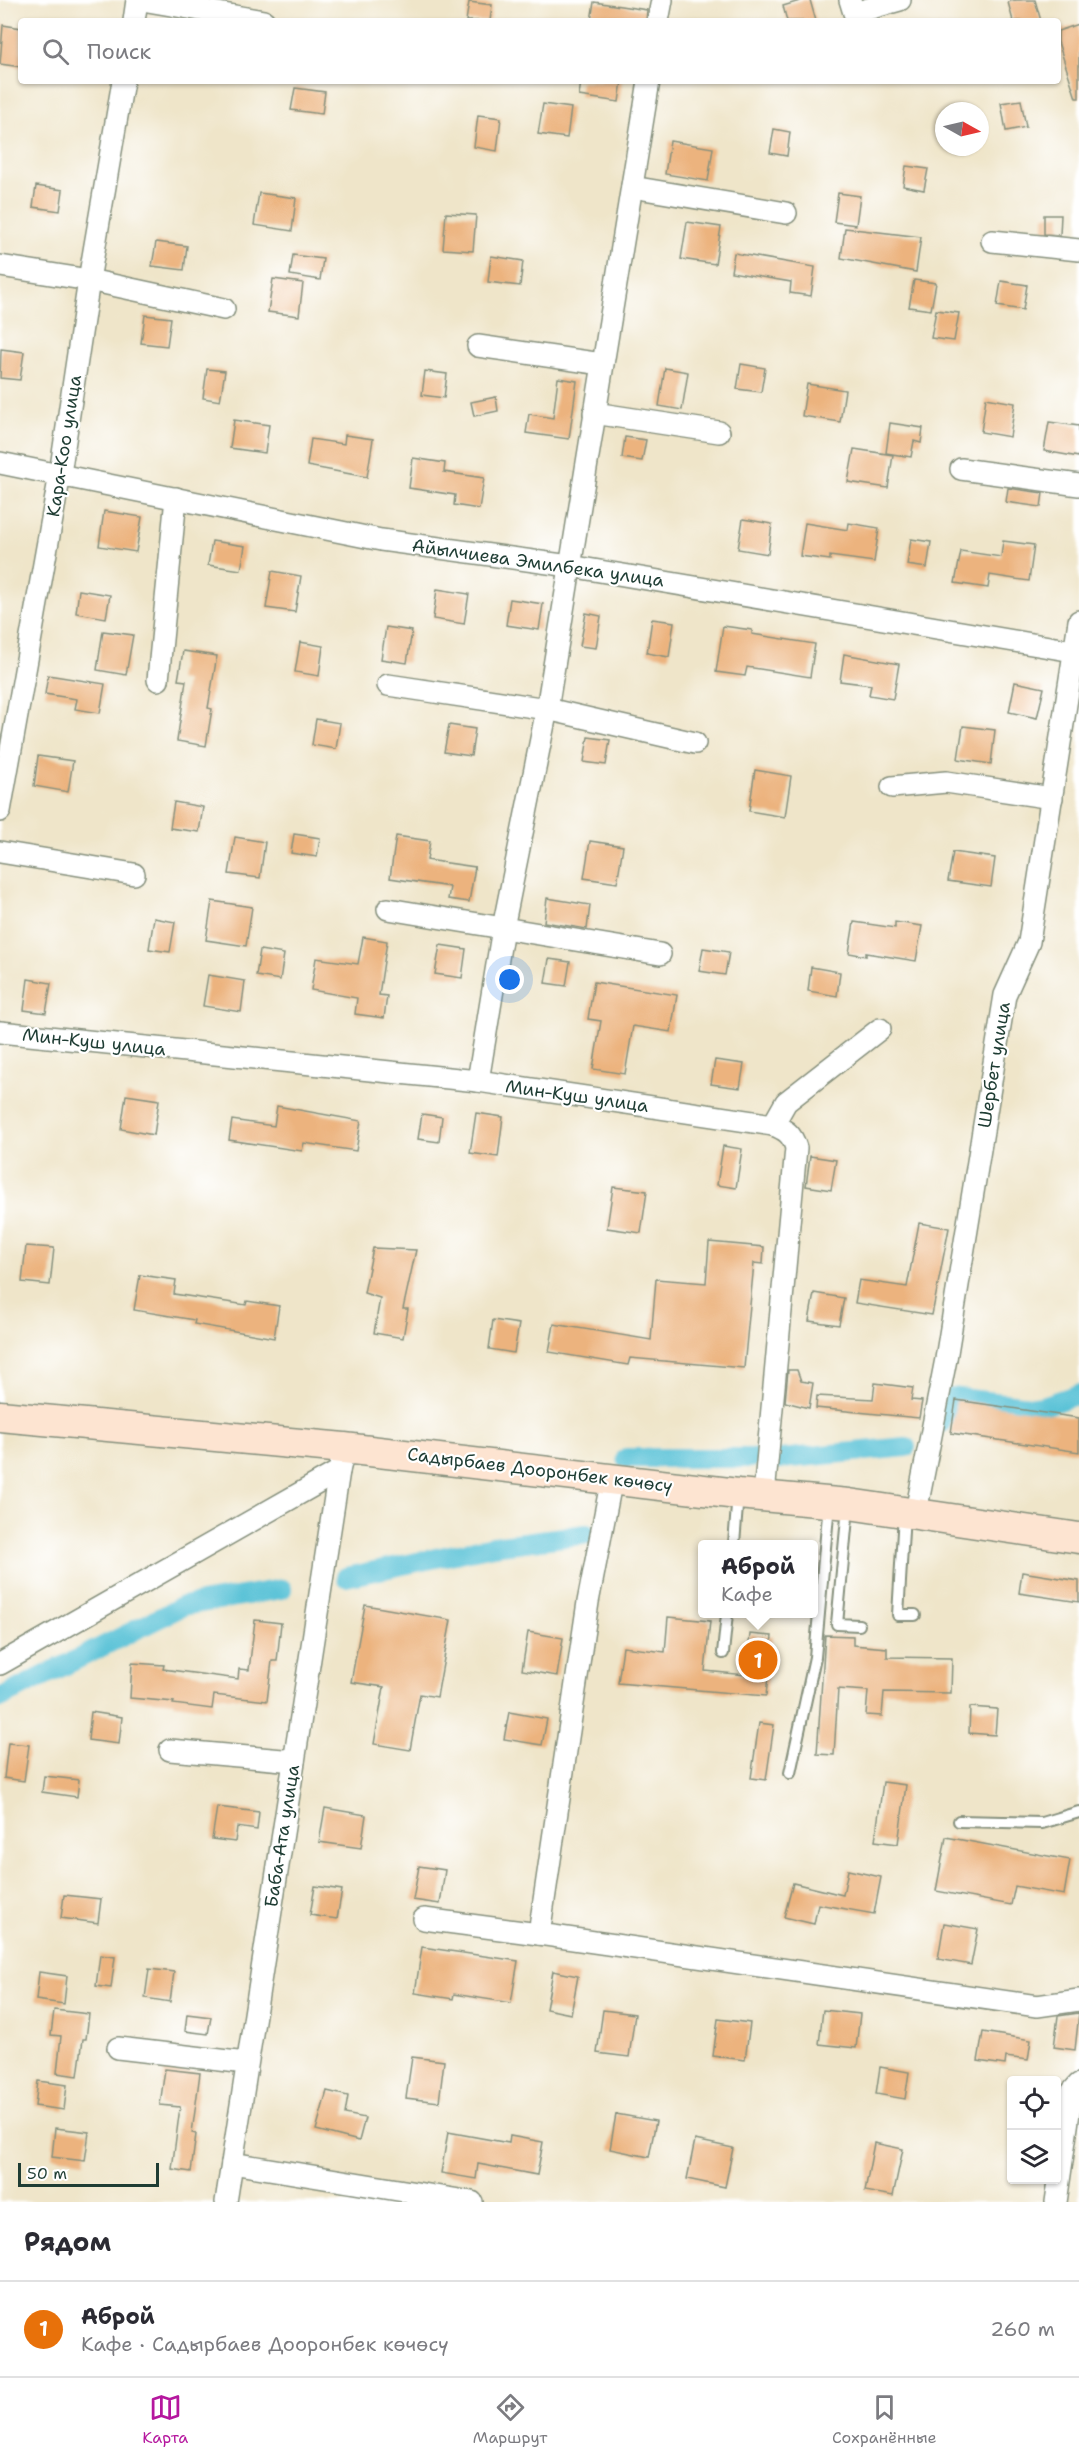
<!DOCTYPE html>
<html lang="ru">
<meta charset="utf-8">
<style>
:root{--surface:#fff;--page:#f7f7f7;--text:#2b2b33;--muted:#7c7c81;--line:#e1e1e2;--accent:#b5179e}
body{margin:0;font-family:"Shantell Sans",sans-serif;background:var(--page);color:var(--text)}
.controls{position:absolute;right:18px;bottom:18px;display:grid;overflow:hidden;border-radius:6px;box-shadow:0 2px 4px #0004}
.controls button{width:54px;height:54px;display:grid;place-items:center;padding:0;border:0;border-bottom:2px solid var(--line);background:var(--surface);color:var(--text);font:30px sans-serif}
.compass{position:absolute;left:935px;top:102px;width:54px;height:54px;border-radius:50%;background:var(--surface);box-shadow:0 2px 4px #0004;rotate:98deg}
.scale{position:absolute;left:18px;bottom:15px;width:141px;box-sizing:border-box;padding-left:6px;border:3px solid #1f3d34;border-top:0;font-size:16px;line-height:21px;white-space:nowrap;color:#1f3d34;-webkit-text-stroke:4px #fff;paint-order:stroke}
.you{position:absolute;left:510px;top:980px;width:21px;height:21px;margin:-15px;border:4px solid #fff;border-radius:50%;background:#1a73e8;box-shadow:0 0 0 9px #1a73e833}
.badge{display:grid;place-items:center;width:39px;height:39px;border-radius:50%;background:var(--accent);color:#fff;font-size:20px;font-weight:700}
.pin{position:absolute;translate:-50% -50%;border:3px solid #fff;box-shadow:0 2px 6px #0006}
.popup{position:absolute;left:698px;top:1540px;width:120px;height:78px;box-sizing:border-box;display:grid;place-content:center;border-radius:6px;background:var(--surface);filter:drop-shadow(0 2px 4px #0005);font-size:20px;white-space:nowrap;color:var(--muted)}
.popup b{font-size:22px;color:var(--text)}
.popup::after{content:'';position:absolute;left:50%;top:100%;margin-left:-12px;border:12px solid transparent;border-top-color:var(--surface)}
.list{margin:0;padding:0;list-style:none}
h2{display:flex;justify-content:space-between;align-items:center;height:78px;margin:0;padding:0 24px;font-size:26px}
h2 small{font-size:20px;font-weight:400;color:var(--muted)}
.list li{display:grid;grid-template-columns:39px 1fr auto;gap:18px;align-items:center;box-sizing:border-box;height:96px;padding:0 24px;border-top:2px solid var(--line)}
.list b{display:block;font-size:22px;white-space:nowrap}
.list p{margin:0;font-size:20px;white-space:nowrap;color:var(--muted)}
.list em{font-size:20px;font-style:normal;color:var(--muted)}
.icon{flex:none;width:33px;height:33px;fill:none;stroke:currentColor;stroke-width:2;stroke-linecap:round;stroke-linejoin:round}
.map{position:relative;flex:none;width:1079px;height:2202px;overflow:hidden}
.search{position:absolute;background:var(--surface);box-shadow:0 2px 4px #0004;left:18px;right:18px;top:18px;height:66px;display:flex;align-items:center;gap:15px;box-sizing:border-box;padding:0 21px;border-radius:6px;color:var(--muted);font-size:22px}
.sheet{height:174px;background:var(--surface)}
nav{display:flex;justify-content:space-around;align-items:center;box-sizing:border-box;height:84px;border-top:2px solid var(--line);background:var(--surface);font-size:16px;color:var(--muted)}
nav a{display:grid;justify-items:center;gap:3px}
nav .on{color:var(--accent)}
.map>svg:first-child{display:block}
</style>
<div class="map">
<svg width="1079" height="2202" viewBox="0 0 1079 2202">
<rect width="100%" height="100%" fill="#fff"/>
<filter id="ink" filterUnits="userSpaceOnUse"><feTurbulence type="fractalNoise" baseFrequency=".0167" numOctaves="2"/><feDisplacementMap in="SourceGraphic" scale="12" xChannelSelector="R" yChannelSelector="G"/><feConvolveMatrix kernelMatrix="1 2 1 2 8 2 1 2 1" color-interpolation-filters="sRGB"/></filter>
<filter id="wash" filterUnits="userSpaceOnUse"><feTurbulence type="fractalNoise" baseFrequency=".008" numOctaves="4" result="noise"/><feDisplacementMap in="SourceGraphic" scale="24" xChannelSelector="R" yChannelSelector="G"/><feGaussianBlur stdDeviation="1.35" result="paint"/><feColorMatrix in="noise" values="0 0 0 0 0 0 0 0 0 0 0 0 0 0 0 0 0 1.4 0 .05"/><feComposite in="paint" operator="in"/></filter>
<g filter="url(#wash)">
<rect width="100%" height="100%" fill="#efe5c9"/>
<g fill="none" stroke-linecap="round" stroke-linejoin="round">
<!-- canal -->
<g stroke="#5ac2d7" stroke-width="20">
<polyline points="941,1423 950,1397 1040,1407 1079,1394"/>
<polyline points="626,1458 751,1458"/>
<polyline points="780,1459 906,1447"/>
<polyline points="346,1577 493,1546 587,1534"/>
<polyline points="0,1698 183,1606 282,1589"/>
</g>
</g>
<g id="blocks">
<!-- building -->
<g fill="#ecb37e">
<polygon points="803,0 810,0 816,21 787,21 783,6"/>
<polygon points="1016,0 1035,0 1041,21 1013,21 1008,2"/>
<polygon points="469,2 492,5 490,21 466,21"/>
<polygon points="594,2 647,10 646,21 591,21"/>
<polygon points="1079,24 1079,98 1076,98 1058,42 1058,31"/>
<polygon points="3,25 21,28 21,67 0,64"/>
<polygon points="581,81 622,81 619,102 579,96"/>
<polygon points="295,88 325,92 322,114 291,110"/>
<polygon points="1021,100 1026,127 1006,131 1001,103"/>
<polygon points="543,104 571,108 567,138 538,134"/>
<polygon points="478,115 501,118 497,151 474,147"/>
<polygon points="774,129 790,132 787,156 770,153"/>
<polygon points="670,141 713,148 708,181 665,174"/>
<polygon points="906,166 928,169 924,190 903,186"/>
<polygon points="36,186 63,190 60,211 33,207"/>
<polygon points="259,193 296,198 292,231 254,225"/>
<polygon points="838,193 860,196 856,225 834,222"/>
<polygon points="446,213 476,215 473,251 443,249"/>
<polygon points="1044,215 1061,215 1060,235 1044,234"/>
<polygon points="687,222 721,227 715,264 681,259"/>
<polygon points="845,228 921,237 916,272 841,258"/>
<polygon points="156,242 187,246 184,270 152,266"/>
<polygon points="734,253 815,267 811,296 790,293 791,282 731,272"/>
<polygon points="293,255 323,259 320,280 290,275"/>
<polygon points="491,256 523,261 520,286 488,282"/>
<polygon points="273,279 303,283 299,316 268,312"/>
<polygon points="914,280 936,283 931,310 909,307"/>
<polygon points="1001,281 1027,285 1023,310 997,306"/>
<polygon points="936,310 959,313 954,341 931,338"/>
<polygon points="145,315 171,318 167,346 141,343"/>
<polygon points="1,349 24,352 20,380 0,378"/>
<polygon points="741,364 765,368 761,392 737,389"/>
<polygon points="665,368 688,372 682,410 659,406"/>
<polygon points="207,369 225,371 220,401 203,398"/>
<polygon points="425,371 447,374 444,398 422,395"/>
<polygon points="558,378 577,381 569,439 526,433 529,414 553,418"/>
<polygon points="807,384 845,390 840,422 802,416"/>
<polygon points="496,397 498,411 474,416 471,402"/>
<polygon points="986,398 1015,403 1010,437 981,432"/>
<polygon points="234,420 269,425 265,453 230,448"/>
<polygon points="1049,422 1079,426 1079,457 1044,451"/>
<polygon points="890,423 923,428 921,443 914,441 911,457 886,453"/>
<polygon points="345,435 373,439 367,477 307,466 311,439 344,444"/>
<polygon points="625,437 646,440 642,461 622,458"/>
<polygon points="854,449 893,455 888,488 848,482"/>
<polygon points="413,458 445,463 444,472 484,478 479,509 454,505 455,495 409,488"/>
<polygon points="1008,488 1043,493 1041,507 1006,502"/>
<polygon points="104,511 142,517 136,552 99,546"/>
<polygon points="743,519 772,524 768,554 738,549"/>
<polygon points="805,523 848,530 849,523 879,528 874,562 830,556 830,560 800,556"/>
<polygon points="911,539 931,542 927,568 907,565"/>
<polygon points="212,541 245,546 241,570 208,565"/>
<polygon points="1003,541 1034,545 1029,581 990,575 988,588 955,583 961,551 1001,557"/>
<polygon points="272,571 301,576 295,612 266,608"/>
<polygon points="437,589 469,594 464,624 433,619"/>
<polygon points="79,590 110,595 106,618 76,613"/>
<polygon points="510,599 543,604 539,630 506,625"/>
<polygon points="586,613 601,616 596,648 580,646"/>
<polygon points="652,619 674,622 669,657 647,653"/>
<polygon points="723,626 752,630 752,634 815,644 810,677 747,667 745,676 716,672"/>
<polygon points="386,627 412,631 407,663 381,659"/>
<polygon points="103,631 133,635 126,675 97,670"/>
<polygon points="300,642 323,646 319,676 295,672"/>
<polygon points="183,651 217,656 208,708 212,709 206,746 177,741 186,681 178,680"/>
<polygon points="844,654 899,664 893,699 869,695 871,685 840,681"/>
<polygon points="48,675 105,684 100,713 75,709 77,699 45,694"/>
<polygon points="1015,682 1044,688 1037,718 1009,712"/>
<polygon points="316,719 340,723 336,749 312,745"/>
<polygon points="449,725 475,729 471,756 444,752"/>
<polygon points="963,726 995,730 991,764 958,759"/>
<polygon points="588,737 610,740 606,765 584,762"/>
<polygon points="38,756 73,761 68,792 34,786"/>
<polygon points="755,770 791,776 785,817 749,811"/>
<polygon points="174,802 203,807 199,832 170,828"/>
<polygon points="294,834 320,838 317,857 291,853"/>
<polygon points="396,836 430,841 427,860 475,867 469,902 448,899 450,887 390,878"/>
<polygon points="235,837 265,842 260,878 229,874"/>
<polygon points="590,841 623,846 617,883 584,878"/>
<polygon points="953,852 995,858 991,887 948,881"/>
<polygon points="547,898 590,905 587,929 544,922"/>
<polygon points="212,901 252,907 246,946 206,940"/>
<polygon points="154,918 175,922 170,952 149,949"/>
<polygon points="854,922 895,928 895,922 922,926 916,961 866,953 866,956 849,953"/>
<polygon points="363,937 387,941 379,995 387,996 384,1018 355,1014 357,998 311,990 316,958 358,964"/>
<polygon points="440,945 466,949 462,978 435,974"/>
<polygon points="703,948 729,952 725,975 699,971"/>
<polygon points="260,950 284,954 280,980 256,976"/>
<polygon points="549,959 570,962 566,986 545,983"/>
<polygon points="811,967 840,972 837,996 808,991"/>
<polygon points="208,975 245,981 241,1012 203,1006"/>
<polygon points="28,979 51,983 46,1013 24,1010"/>
<polygon points="594,982 677,995 671,1032 633,1026 625,1074 593,1069 601,1021 588,1019"/>
<polygon points="715,1060 744,1064 740,1088 711,1084"/>
<polygon points="126,1095 159,1100 154,1135 121,1129"/>
<polygon points="277,1106 361,1121 356,1151 304,1143 302,1151 229,1140 232,1120 274,1126"/>
<polygon points="476,1113 503,1117 498,1157 470,1153"/>
<polygon points="422,1114 442,1117 439,1142 418,1139"/>
<polygon points="723,1146 742,1149 736,1188 717,1185"/>
<polygon points="810,1156 836,1160 831,1190 806,1186"/>
<polygon points="613,1187 647,1191 641,1233 607,1228"/>
<polygon points="919,1223 949,1228 932,1315 855,1303 859,1280 907,1287"/>
<polygon points="709,1242 764,1247 763,1264 754,1263 744,1368 630,1358 628,1365 549,1352 554,1324 651,1340 656,1279 706,1283"/>
<polygon points="26,1246 54,1248 50,1285 22,1282"/>
<polygon points="373,1248 416,1250 403,1309 408,1309 403,1338 374,1333 380,1298 364,1293"/>
<polygon points="140,1275 176,1280 174,1294 246,1305 247,1301 279,1306 274,1338 194,1324 195,1320 134,1310"/>
<polygon points="814,1293 844,1298 839,1325 809,1321"/>
<polygon points="493,1320 519,1324 514,1353 489,1349"/>
<polygon points="788,1370 797,1370 801,1381 813,1383 809,1408 785,1402"/>
<polygon points="875,1383 913,1388 911,1400 922,1401 919,1418 816,1408 817,1396 873,1399"/>
<polygon points="956,1400 1079,1418 1079,1452 951,1433"/>
<polygon points="1022,1572 1079,1581 1079,1602 1019,1593"/>
<polygon points="365,1605 451,1620 437,1697 420,1694 410,1750 374,1744 384,1687 351,1682"/>
<polygon points="668,1617 710,1621 705,1671 746,1675 750,1634 772,1636 766,1696 618,1683 623,1647 665,1652"/>
<polygon points="255,1620 281,1623 277,1661 272,1661 267,1701 214,1695 212,1709 173,1704 174,1702 130,1698 132,1663 164,1665 163,1669 238,1679 239,1669 249,1670"/>
<polygon points="528,1632 563,1638 557,1676 522,1670"/>
<polygon points="825,1635 853,1636 853,1645 887,1648 887,1657 952,1658 951,1693 884,1692 882,1716 866,1715 868,1691 838,1689 834,1755 817,1754"/>
<polygon points="970,1707 997,1709 995,1735 969,1733"/>
<polygon points="91,1712 122,1717 119,1744 88,1740"/>
<polygon points="509,1712 547,1719 542,1745 504,1739"/>
<polygon points="759,1723 774,1725 766,1780 751,1778"/>
<polygon points="8,1743 29,1745 24,1781 4,1778"/>
<polygon points="44,1776 79,1780 77,1797 42,1792"/>
<polygon points="883,1782 906,1785 898,1844 875,1841"/>
<polygon points="217,1807 259,1812 257,1830 237,1827 235,1842 212,1839"/>
<polygon points="325,1808 366,1815 361,1848 319,1842"/>
<polygon points="946,1837 1070,1860 1064,1895 1015,1886 1011,1905 936,1891"/>
<polygon points="419,1866 445,1870 440,1904 413,1900"/>
<polygon points="848,1870 881,1877 874,1914 818,1904 814,1924 784,1917 793,1883 843,1895"/>
<polygon points="315,1886 342,1890 337,1919 310,1915"/>
<polygon points="64,1895 101,1899 98,1923 61,1918"/>
<polygon points="944,1923 978,1929 971,1965 938,1959"/>
<polygon points="422,1947 518,1961 511,2003 454,1994 453,1999 415,1993"/>
<polygon points="100,1955 115,1957 111,1988 96,1986"/>
<polygon points="149,1969 174,1972 170,2002 145,1998"/>
<polygon points="553,1971 578,1976 571,2014 546,2009"/>
<polygon points="39,1972 67,1976 64,2004 36,2000"/>
<polygon points="54,2010 89,2014 86,2039 83,2039 78,2076 57,2073 61,2036 51,2035"/>
<polygon points="603,2010 635,2014 629,2057 597,2053"/>
<polygon points="823,2010 860,2014 856,2048 819,2044"/>
<polygon points="1079,2013 1075,2050 1054,2047 1058,2016"/>
<polygon points="187,2014 211,2017 208,2034 185,2031"/>
<polygon points="718,2019 750,2023 745,2060 713,2056"/>
<polygon points="983,2032 1031,2040 1028,2060 1006,2057 1005,2065 978,2061"/>
<polygon points="412,2057 444,2061 439,2102 406,2098"/>
<polygon points="880,2067 909,2072 905,2099 876,2094"/>
<polygon points="165,2069 200,2073 192,2133 196,2134 191,2172 172,2169 180,2107 160,2105"/>
<polygon points="38,2081 67,2085 64,2110 35,2106"/>
<polygon points="327,2091 348,2096 345,2114 365,2118 359,2141 316,2130"/>
<polygon points="616,2114 656,2121 649,2157 610,2149"/>
<polygon points="55,2128 89,2132 85,2161 52,2157"/>
<polygon points="448,2132 509,2143 510,2136 543,2142 537,2175 478,2164 476,2179 441,2173"/>
<polygon points="695,2140 733,2148 725,2187 687,2179"/>
<polygon points="874,2143 903,2149 893,2196 865,2191"/>
</g>
</g>
</g>
<g filter="url(#ink)">
<use href="#blocks" fill-opacity="0" stroke="#87917e" stroke-width="1.5"/>
<g fill="none" stroke-linecap="round" stroke-linejoin="round">
<defs>
<g id="lane">
<polyline points="848,1507 837,1624 859,1625"/>
<polyline points="904,1514 898,1615 915,1615"/>
<polyline points="734,1544 738,1494"/>
<polyline points="723,1653 727,1614"/>
<polyline points="790,1773 815,1657 829,1504"/>
<polyline points="959,1821 1042,1823 1079,1812"/>
</g>
<g id="street">
<polyline points="142,0 264,21"/>
<polyline points="850,0 854,13 900,0"/>
<polyline points="134,21 137,0"/>
<polyline points="658,21 662,0"/>
<polyline points="632,187 786,213"/>
<polyline points="992,241 1079,250"/>
<polyline points="0,266 89,280 224,309"/>
<polyline points="478,346 602,364"/>
<polyline points="594,413 719,432"/>
<polyline points="0,463 381,540 570,566 1079,652"/>
<polyline points="961,469 1079,485"/>
<polyline points="158,680 176,498"/>
<polyline points="388,685 547,709 695,743"/>
<polyline points="892,787 946,782 1052,798"/>
<polyline points="0,811 60,474 89,280 123,81"/>
<polyline points="0,852 134,874"/>
<polyline points="388,909 660,954"/>
<path d="M0,1032L478,1081L773,1125C786,1130 792,1134 796,1148L764,1495"/>
<polyline points="478,1081 503,928 547,709 649,81"/>
<polyline points="773,1125 786,1102 880,1029"/>
<polyline points="612,1478 588,1602 539,1934 1037,2006 1079,2000"/>
<polyline points="916,1512 946,1359 1005,995 1029,942 1079,621"/>
<polyline points="0,1664 339,1471 341,1463"/>
<polyline points="170,1750 294,1761"/>
<polyline points="424,1919 539,1934"/>
<polyline points="118,2048 246,2063"/>
<polyline points="232,2163 472,2202"/>
<polyline points="226,2202 339,1471"/>
<polyline points="1056,2202 1072,2092 1079,2084"/>
</g>
<polyline id="secondary" points="0,1416 344,1448 738,1494 849,1504 1079,1538"/>
</defs>
<!-- lane casing -->
<use href="#lane" stroke="#87917e" stroke-width="14"/>
<!-- street casing -->
<use href="#street" stroke="#87917e" stroke-width="24"/>
<!-- secondary casing -->
<use href="#secondary" stroke="#87917e" stroke-width="33"/>
<!-- lane -->
<use href="#lane" stroke="#fff" stroke-width="10"/>
<!-- street -->
<use href="#street" stroke="#fff" stroke-width="21"/>
<!-- secondary -->
<use href="#secondary" stroke="#fde4d1" stroke-width="30"/>
</g>
</g>
<g text-anchor="middle" dominant-baseline="central" stroke-width="4.5" stroke-linejoin="round" paint-order="stroke">
<!-- street labels -->
<g font-size="18" fill="#1f3d34" stroke="#fff">
<text transform="translate(64 446) rotate(-81)">Кара-Коо улица</text>
<text transform="translate(538 563) rotate(8)">Айылчиева Эмилбека улица</text>
<text transform="translate(94 1042) rotate(6)">Мин-Куш улица</text>
<text transform="translate(994 1065) rotate(-81)">Шербет улица</text>
<text transform="translate(577 1096) rotate(8)">Мин-Куш улица</text>
<text transform="translate(540 1470) rotate(7)">Садырбаев Дооронбек көчөсү</text>
<text transform="translate(282 1836) rotate(-81)">Баба-Ата улица</text>
</g>
</g>
</svg>
<div class="controls">
<button><svg class="icon" aria-label="locate" viewBox="0 0 24 24"><circle cx="12" cy="12" r="6"/><path d="M12 2v4M12 18v4M2 12h4M18 12h4"/></svg></button>
<button><svg class="icon" aria-label="layers" viewBox="0 0 24 24"><path d="M12 4l9 5-9 5-9-5zM3 14l9 5 9-5"/></svg></button>
</div>
<svg class="compass" viewBox="-18 -18 36 36"><path d="M0-13l5 13h-10z" fill="#e53935"/><path d="M0 13l5-13h-10z" fill="#7c7c81"/></svg>
<div class="scale">50 m</div>
<div class="you"></div>
<div class="pin badge" style="left:758px;top:1660px;background:#e8710a">1</div>
<div class="popup"><b>Аброй</b>Кафе</div>
<div class="search"><svg class="icon" aria-label="search" viewBox="0 0 24 24"><circle cx="10" cy="10" r="6"/><path d="M15 15l6 6"/></svg>Поиск</div>
</div>
<section class="sheet">
<h2>Рядом<small></small></h2>
<ul class="list">
<li><span class="badge" style="background:#e8710a">1</span><div><b>Аброй</b><p>Кафе · Садырбаев Дооронбек көчөсү</p></div><em>260 m</em></li>
</ul>
</section>
<nav>
<a class="on"><svg class="icon" aria-label="map" viewBox="0 0 24 24"><path d="M3 6l6-2 6 2 6-2v14l-6 2-6-2-6 2zM9 4v14M15 6v14"/></svg>Карта</a>
<a><svg class="icon" aria-label="directions" viewBox="0 0 24 24"><path d="M12 3l9 9-9 9-9-9zM9 14v-3h6M13 9l2 2-2 2"/></svg>Маршрут</a>
<a><svg class="icon" aria-label="saved" viewBox="0 0 24 24"><path d="M7 4h10v16l-5-4-5 4z"/></svg>Сохранённые</a>
</nav>
